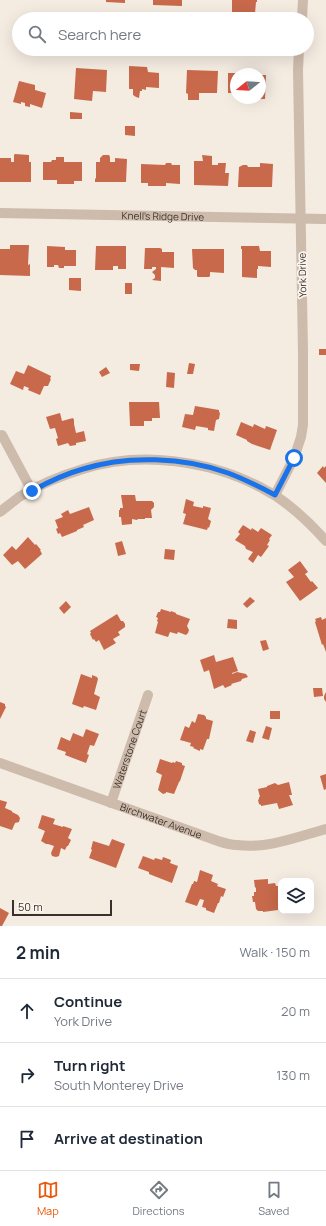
<!DOCTYPE html>
<meta charset="utf-8">
<style>
:root{--surface:#fff;--page:#f2f2f3;--text:#1f2937;--muted:#747a83;--line:#e0e1e3;--accent:#ea580c}
body{margin:0;font-family:Manrope,sans-serif;background:var(--page);color:var(--text)}
.controls{position:absolute;right:12px;bottom:12px;display:grid;overflow:hidden;border-radius:8px;box-shadow:0 4px 16px #0002}
.controls button{width:36px;height:36px;display:grid;place-items:center;padding:0;border:0;border-bottom:1px solid var(--line);background:var(--surface);color:var(--text);font:20px sans-serif}
.compass{position:absolute;left:230px;top:68px;width:36px;height:36px;border-radius:50%;background:var(--surface);box-shadow:0 4px 16px #0002;rotate:252deg}
.scale{position:absolute;left:12px;bottom:10px;width:100px;box-sizing:border-box;padding-left:4px;border:2px solid #3b302b;border-top:0;font-size:11px;line-height:14px;white-space:nowrap;color:#3b302b;-webkit-text-stroke:3px #fbf5ee;paint-order:stroke}
.stop{position:absolute;width:12px;height:12px;margin:-9px;border:3px solid #1a73e8;border-radius:50%;background:#fff}
.stop.end{background:#1a73e8;border-color:#fff;box-shadow:0 1px 4px #0008}
.list{margin:0;padding:0;list-style:none}
h2{display:flex;justify-content:space-between;align-items:center;height:52px;margin:0;padding:0 16px;font-size:17px}
h2 small{font-size:13px;font-weight:400;color:var(--muted)}
.list li{display:grid;grid-template-columns:26px 1fr auto;gap:12px;align-items:center;box-sizing:border-box;height:64px;padding:0 16px;border-top:1px solid var(--line)}
.list b{display:block;font-size:15px;white-space:nowrap}
.list p{margin:0;font-size:13px;white-space:nowrap;color:var(--muted)}
.list em{font-size:13px;font-style:normal;color:var(--muted)}
.icon{flex:none;width:22px;height:22px;fill:none;stroke:currentColor;stroke-width:2;stroke-linecap:round;stroke-linejoin:round}
.map{position:relative;flex:none;width:326px;height:926px;overflow:hidden}
.search{position:absolute;background:var(--surface);box-shadow:0 4px 16px #0002;left:12px;right:12px;top:12px;height:44px;display:flex;align-items:center;gap:10px;box-sizing:border-box;padding:0 14px;border-radius:22px;color:var(--muted);font-size:15px}
.sheet{height:244px;background:var(--surface)}
nav{display:flex;justify-content:space-around;align-items:center;box-sizing:border-box;height:56px;border-top:1px solid var(--line);background:var(--surface);font-size:11px;color:var(--muted)}
nav a{display:grid;justify-items:center;gap:2px}
nav .on{color:var(--accent)}
.map>svg:first-child{display:block}
</style>
<div class="map">
<svg width="326" height="926" viewBox="0 0 326 926">
<rect width="100%" height="100%" fill="#f4ebe1"/>
<!-- building -->
<g fill="#c8694b">
<polygon points="106,0 125,0 125,3 106,2"/>
<polygon points="153,0 182,0 182,6 153,5"/>
<polygon points="232,0 257,0 257,2 256,2 255,13 232,13"/>
<polygon points="129,66 147,67 148,72 159,73 159,88 146,87 146,90 142,89 142,91 140,91 139,98 136,97 133,95 133,89 129,89"/>
<polygon points="76,68 107,70 106,92 93,91 92,101 74,99"/>
<polygon points="187,70 218,71 217,93 199,93 199,100 188,100 188,94 186,93"/>
<polygon points="228,73 236,73 236,97 234,97 235,93 228,93"/>
<polygon points="260,75 266,75 265,99 260,99"/>
<polygon points="19,81 35,85 35,90 46,93 42,108 30,104 30,107 25,106 25,103 21,102 21,104 13,102"/>
<polygon points="70,112 82,113 82,119 70,119"/>
<polygon points="125,126 135,126 135,136 125,135"/>
<polygon points="15,154 29,155 29,162 31,162 31,182 0,182 0,158 11,158 11,162 14,162 14,155"/>
<polygon points="103,155 109,155 110,157 110,162 115,162 115,158 127,159 126,182 95,182 95,178 96,179 96,162 100,162 100,158"/>
<polygon points="202,155 212,156 212,165 218,165 218,163 226,163 225,173 229,173 228,186 194,185 194,161 203,161"/>
<polygon points="56,157 64,157 64,162 82,162 82,181 74,181 74,184 57,184 57,180 43,180 43,162 51,162 52,160 56,160"/>
<polygon points="166,163 171,163 172,165 180,165 180,184 166,183 166,186 148,186 148,183 141,183 141,164 165,165"/>
<polygon points="260,163 273,164 272,187 238,187 239,167 243,165 247,165 248,167 260,167"/>
<polygon points="10,245 29,245 28,265 30,264 30,276 0,275 0,249 10,249"/>
<polygon points="47,246 65,247 65,250 76,250 76,266 64,266 64,268 59,268 58,265 54,265 54,267 47,267"/>
<polygon points="96,246 126,246 126,269 118,269 118,266 113,266 113,270 95,270"/>
<polygon points="241,246 259,246 260,251 271,251 271,267 258,266 258,269 257,269 257,278 242,277 242,249 241,249"/>
<polygon points="145,248 160,248 162,249 162,252 174,252 174,268 161,267 161,281 152,280 155,278 155,275 152,272 156,269 156,267 152,267 152,269 144,269"/>
<polygon points="192,249 224,249 224,273 210,272 210,276 209,277 198,277 197,276 197,270 195,270 193,268"/>
<polygon points="69,278 81,278 81,291 69,290"/>
<rect x="125" y="283" width="7" height="11"/>
<rect x="319" y="349" width="7" height="6"/>
<polygon points="189,363 195,364 193,374 187,374"/>
<polygon points="130,364 140,364 139,371 130,370"/>
<polygon points="28,365 51,376 50,379 51,379 48,386 44,386 40,395 28,390 29,388 24,386 23,390 10,384 16,371 24,374"/>
<polygon points="106,367 110,373 102,377 99,372"/>
<polygon points="167,372 175,373 174,388 166,387"/>
<polygon points="129,402 159,402 160,418 152,418 152,421 144,421 144,426 130,426"/>
<polygon points="195,406 219,410 219,412 220,413 219,419 216,420 214,431 208,430 208,428 196,426 195,430 182,427 185,414 193,415"/>
<polygon points="60,413 62,421 73,418 74,420 74,424 76,433 84,431 86,441 76,443 76,445 70,446 68,443 58,446 56,439 58,438 55,428 50,429 46,417"/>
<polygon points="241,422 253,427 254,424 265,429 266,426 277,430 270,450 252,444 247,441 247,440 236,435"/>
<polygon points="323,466 324,468 326,466 326,483 317,473"/>
<polygon points="121,495 135,495 136,501 152,501 154,503 154,507 151,510 152,518 145,518 145,519 138,519 137,520 132,519 132,524 122,525 121,517 119,517 119,510 120,510 120,508 123,508"/>
<polygon points="186,499 194,502 193,506 203,508 203,506 211,508 208,519 211,521 209,528 208,527 207,530 183,524 186,514 183,513"/>
<polygon points="89,507 94,520 83,525 84,527 77,530 77,531 62,537 60,533 58,534 56,529 58,528 55,520 63,517 61,514 68,510 70,514"/>
<polygon points="243,525 251,530 252,528 258,532 261,528 272,535 269,539 270,540 267,545 269,546 261,557 258,555 253,563 248,559 253,552 246,549 245,546 235,540 240,534 238,532"/>
<polygon points="28,537 35,545 36,544 41,550 40,550 42,554 25,569 18,561 12,565 3,555 12,546 16,550"/>
<polygon points="122,541 126,554 118,556 115,543"/>
<polygon points="165,549 175,550 174,560 164,559"/>
<polygon points="300,561 308,572 305,574 311,582 312,581 318,588 300,601 286,582 294,577 288,570"/>
<polygon points="250,597 255,601 247,608 243,604"/>
<polygon points="66,601 71,607 64,614 59,608"/>
<polygon points="161,609 171,612 171,611 176,613 176,614 190,619 187,626 189,630 188,633 186,635 178,632 177,634 170,632 168,637 155,633 158,622 157,621 158,618 156,617 158,612 160,612"/>
<polygon points="117,614 121,621 123,621 125,624 125,627 118,632 120,635 113,639 116,643 104,650 99,640 96,642 94,639 93,640 90,634 91,633 90,631"/>
<polygon points="321,617 322,620 326,618 326,652 323,644 322,645 315,622 316,621 315,619"/>
<polygon points="228,619 237,620 237,629 227,628"/>
<polygon points="266,640 269,649 263,651 260,641"/>
<polygon points="214,655 216,662 233,657 238,671 232,673 232,674 237,672 246,674 248,677 242,679 241,681 231,684 232,685 225,688 223,685 214,689 209,670 204,672 200,660"/>
<polygon points="81,674 92,678 92,675 97,677 98,679 94,694 100,697 96,710 84,706 83,708 72,704"/>
<polygon points="313,688 322,688 323,696 314,697"/>
<polygon points="326,692 326,702 324,699 324,696"/>
<polygon points="0,702 5,704 5,706 6,707 0,719"/>
<rect x="270" y="711" width="10" height="8"/>
<polygon points="198,714 204,715 206,717 206,719 213,721 209,739 207,739 203,750 200,749 200,751 193,748 194,747 190,746 191,743 180,740 185,726 189,728 192,721 195,723"/>
<polygon points="266,726 272,728 269,740 262,738"/>
<polygon points="86,729 99,734 94,746 90,745 87,754 89,755 86,763 65,755 66,752 57,749 61,737 70,741 73,733 83,737"/>
<polygon points="250,730 256,732 253,743 246,741"/>
<polygon points="160,759 172,763 173,762 175,763 176,761 182,763 182,765 185,766 180,781 179,782 174,794 166,792 166,793 163,794 158,790 162,775 156,772"/>
<polygon points="326,774 326,789 324,790 320,776"/>
<polygon points="289,782 292,795 289,795 293,805 279,809 277,803 261,806 261,805 259,804 258,800 259,799 259,797 260,797 258,789 267,787 267,786 275,783 278,785"/>
<polygon points="0,800 7,802 5,808 12,811 12,812 18,815 20,818 19,822 15,823 12,830 0,826"/>
<polygon points="42,815 55,819 53,824 63,827 63,826 72,829 68,838 71,840 68,846 67,846 65,850 61,848 59,856 56,857 52,856 51,853 54,846 48,844 46,844 41,841 45,831 38,828"/>
<polygon points="112,839 125,844 116,868 89,858 92,850 91,849 93,841 109,846"/>
<polygon points="143,856 154,860 155,858 162,860 163,857 171,860 170,863 178,866 172,883 149,874 149,872 138,868"/>
<polygon points="200,870 213,875 211,881 218,884 217,886 226,889 223,897 221,896 219,903 218,903 214,913 206,910 206,908 202,907 204,900 200,899 197,906 185,902 192,884 193,884 194,881 197,882"/>
<polygon points="268,879 268,884 275,883 276,886 281,886 281,902 278,902 278,910 263,912 263,911 258,911 256,909 255,902 253,902 252,896 254,896 254,892 256,892 256,887 255,888 254,880"/>
<polygon points="0,908 9,913 2,926 0,926"/>
</g>
<g fill="none" stroke-linecap="round" stroke-linejoin="round">
<!-- minor -->
<g stroke="#cdbbac" stroke-width="10">
<polyline points="302,19 303,0"/>
<path id="s1" d="M0,213L326,219"/>
<polyline points="2,435 32,491"/>
<polyline points="275,495 294,458 301,437 303,425 303,352 298,70 299,49"/>
<path d="M0,512C6,507 13,502 19,497C37,486 63,475 83,469C140,451 208,460 260,487C265,490 271,493 276,496C295,509 311,524 326,541"/>
<path id="s2" d="M0,763L218,841C224,843 231,845 237,845C267,849 297,837 326,829"/>
<path id="s3" d="M111,803L148,695"/>
</g>
</g>
<g fill="none" stroke-linecap="round" stroke-linejoin="round">
<!-- route -->
<path stroke="#1a73e8" stroke-width="5" d="M32,491C48,482 65,474 83,469C127,455 184,457 228,473C244,479 260,487 275,495L294,458"/>
</g>
<g text-anchor="middle" dominant-baseline="central" stroke-width="3.5" stroke-linejoin="round" paint-order="stroke">
<!-- street labels -->
<g font-size="10" fill="#3b302b" stroke="#fbf5ee">
<text stroke="none"><textPath href="#s1" startOffset="163">Knell's Ridge Drive</textPath></text>
<text transform="translate(302 275) rotate(-91)">York Drive</text>
<text stroke="none"><textPath href="#s3" startOffset="57">Waterstone Court</textPath></text>
<text stroke="none"><textPath href="#s2" startOffset="171">Birchwater Avenue</textPath></text>
</g>
</g>
</svg>
<div class="controls">
<button><svg class="icon" aria-label="layers" viewBox="0 0 24 24"><path d="M12 4l9 5-9 5-9-5zM3 14l9 5 9-5"/></svg></button>
</div>
<svg class="compass" viewBox="-18 -18 36 36"><path d="M0-13l5 13h-10z" fill="#e53935"/><path d="M0 13l5-13h-10z" fill="#747a83"/></svg>
<div class="scale">50 m</div>
<div class="stop" style="left:294px;top:458px"></div>
<div class="stop end" style="left:32px;top:491px"></div>
<div class="search"><svg class="icon" aria-label="search" viewBox="0 0 24 24"><circle cx="10" cy="10" r="6"/><path d="M15 15l6 6"/></svg>Search here</div>
</div>
<section class="sheet">
<h2>2 min<small>Walk · 150 m</small></h2>
<ul class="list">
<li><svg class="icon" aria-label="ahead" viewBox="0 0 24 24"><path d="M12 20V5M6 11l6-6 6 6"/></svg><div><b>Continue</b><p>York Drive</p></div><em>20 m</em></li>
<li><svg class="icon" aria-label="right" viewBox="0 0 24 24"><path d="M7 20v-9h11M14 6l5 5-5 5"/></svg><div><b>Turn right</b><p>South Monterey Drive</p></div><em>130 m</em></li>
<li><svg class="icon" aria-label="arrive" viewBox="0 0 24 24"><path d="M6 21V4h12l-3 4 3 4H6"/></svg><div><b>Arrive at destination</b></div></li>
</ul>
</section>
<nav>
<a class="on"><svg class="icon" aria-label="map" viewBox="0 0 24 24"><path d="M3 6l6-2 6 2 6-2v14l-6 2-6-2-6 2zM9 4v14M15 6v14"/></svg>Map</a>
<a><svg class="icon" aria-label="directions" viewBox="0 0 24 24"><path d="M12 3l9 9-9 9-9-9zM9 14v-3h6M13 9l2 2-2 2"/></svg>Directions</a>
<a><svg class="icon" aria-label="saved" viewBox="0 0 24 24"><path d="M7 4h10v16l-5-4-5 4z"/></svg>Saved</a>
</nav>
